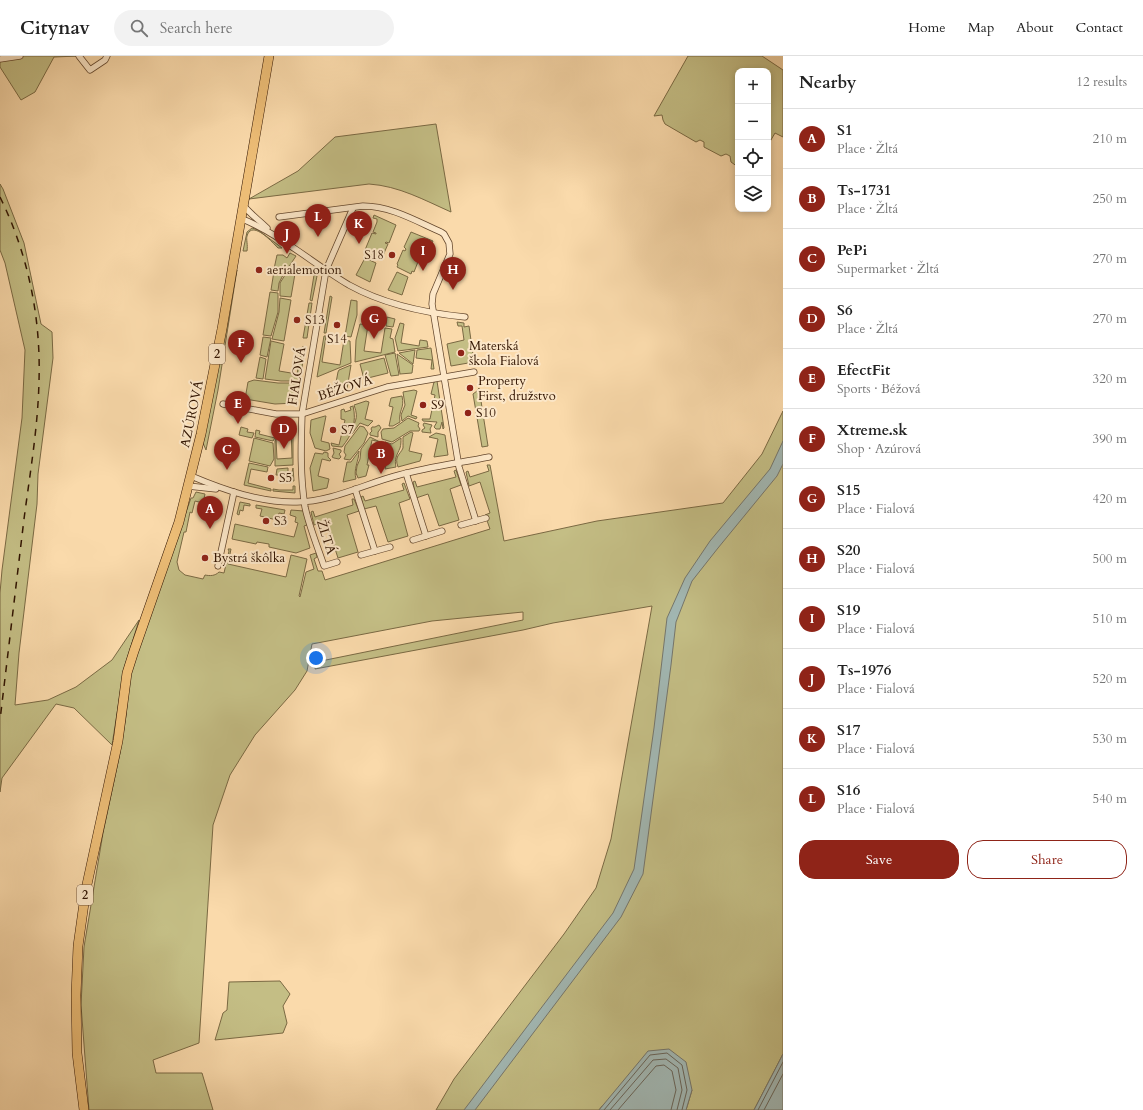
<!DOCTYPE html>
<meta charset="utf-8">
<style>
:root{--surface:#fff;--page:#f2f2f2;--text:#222;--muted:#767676;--line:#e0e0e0;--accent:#8f2418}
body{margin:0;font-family:Cardo,serif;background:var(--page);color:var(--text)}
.controls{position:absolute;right:12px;top:12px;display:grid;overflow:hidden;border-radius:8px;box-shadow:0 2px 6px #0003}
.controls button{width:36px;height:36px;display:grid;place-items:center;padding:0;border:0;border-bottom:1px solid var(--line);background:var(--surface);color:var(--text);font:20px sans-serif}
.you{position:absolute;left:316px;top:602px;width:14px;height:14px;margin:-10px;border:3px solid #fff;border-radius:50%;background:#1a73e8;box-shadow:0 0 0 6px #1a73e833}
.badge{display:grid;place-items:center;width:26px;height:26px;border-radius:50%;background:var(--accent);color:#fff;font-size:13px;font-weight:700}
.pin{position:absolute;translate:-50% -33px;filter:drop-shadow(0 1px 2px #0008)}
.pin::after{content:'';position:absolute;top:21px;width:14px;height:12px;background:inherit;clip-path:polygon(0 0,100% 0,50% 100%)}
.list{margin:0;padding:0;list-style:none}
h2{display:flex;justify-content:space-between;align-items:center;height:52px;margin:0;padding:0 16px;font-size:17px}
h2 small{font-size:13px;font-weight:400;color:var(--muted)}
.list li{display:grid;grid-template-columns:26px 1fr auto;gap:12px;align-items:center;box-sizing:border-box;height:60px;padding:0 16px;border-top:1px solid var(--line)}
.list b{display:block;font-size:15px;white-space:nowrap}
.list p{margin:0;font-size:13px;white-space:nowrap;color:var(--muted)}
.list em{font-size:13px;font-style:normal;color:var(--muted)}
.actions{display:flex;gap:8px;padding:12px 16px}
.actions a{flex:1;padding:9px 0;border:1px solid var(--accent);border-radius:16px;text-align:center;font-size:14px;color:var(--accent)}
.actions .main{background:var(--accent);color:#fff}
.icon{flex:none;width:22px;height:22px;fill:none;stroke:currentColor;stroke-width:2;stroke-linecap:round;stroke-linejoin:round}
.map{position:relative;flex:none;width:783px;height:1054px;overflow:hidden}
header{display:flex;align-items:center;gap:24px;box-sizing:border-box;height:56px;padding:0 20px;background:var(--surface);border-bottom:1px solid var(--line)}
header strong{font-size:19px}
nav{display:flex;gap:22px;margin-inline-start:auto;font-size:14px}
.search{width:280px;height:36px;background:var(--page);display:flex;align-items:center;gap:10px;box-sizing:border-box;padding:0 14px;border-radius:22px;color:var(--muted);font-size:15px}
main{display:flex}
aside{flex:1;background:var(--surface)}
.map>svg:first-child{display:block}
</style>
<header>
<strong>Citynav</strong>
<div class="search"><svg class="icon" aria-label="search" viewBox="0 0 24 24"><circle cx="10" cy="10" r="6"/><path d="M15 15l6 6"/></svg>Search here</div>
<nav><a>Home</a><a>Map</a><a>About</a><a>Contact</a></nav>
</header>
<main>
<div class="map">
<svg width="783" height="1054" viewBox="0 0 783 1054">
<rect width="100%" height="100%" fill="#fadaab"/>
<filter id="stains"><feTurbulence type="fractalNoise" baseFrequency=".005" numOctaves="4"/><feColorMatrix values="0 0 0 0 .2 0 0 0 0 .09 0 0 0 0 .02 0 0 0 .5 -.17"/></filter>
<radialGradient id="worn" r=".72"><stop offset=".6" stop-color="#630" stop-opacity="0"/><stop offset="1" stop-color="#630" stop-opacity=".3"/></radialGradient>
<!-- green -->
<g fill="#c4be85" stroke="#7a6943">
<polygon points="0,0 78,0 54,1 35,36 21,44 0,11"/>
<polygon points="688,0 762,0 783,14 783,81 775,77 768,89 768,15 738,15 738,111 731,106 730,100 726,98 721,100 704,91 704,86 700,84 696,86 665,68 663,64 662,59 654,60"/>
<path d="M436,68L451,156C424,144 399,130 369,128L249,143L298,115L335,81Z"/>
<polygon points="0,128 3,133 24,187 41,268 52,276 53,302 38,418 37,448 19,597 15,649 48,644 76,631 112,604 139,564 124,613 112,689 74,652 56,648 2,722 0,736 0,537 2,514 22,362 25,294 5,207 0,194"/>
<polygon points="374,159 396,169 389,187 386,186 385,187 388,188 381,204 366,198 367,195 365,194 372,177 376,178 376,177 373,176 377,166 377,163 373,162"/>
<path d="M252,172L258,174L282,192H278C273,187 252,163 247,180C246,183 248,189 247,195H243L247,176Z"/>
<polygon points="411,176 433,185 432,187 428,186 426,188 422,197 419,196 421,198 414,216 412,215 411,218 397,211 398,209 397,208 403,194 405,195 406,193 404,191 405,189"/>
<polygon points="290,197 296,200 286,215 274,213 277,199 283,199 287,202"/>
<polygon points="365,202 376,207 370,226 356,219"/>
<polygon points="290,211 296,212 291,241 280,240 280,227"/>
<polygon points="237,214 218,334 206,394 203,387 231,239"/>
<polygon points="274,215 284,217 279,227 278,235 271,234"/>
<polygon points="397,216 408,221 402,239 388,234"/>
<polygon points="314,219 317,220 312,245 310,244"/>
<polygon points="270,236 278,237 278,256 271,280 263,279"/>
<polygon points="330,240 332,241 326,277 324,277"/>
<polygon points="280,242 291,244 284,285 272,283 279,256"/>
<polygon points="351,244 357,245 357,259 351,281 345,280"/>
<polygon points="309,247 312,247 307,282 303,282"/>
<polygon points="387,261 395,263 393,271 386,270"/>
<polygon points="457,266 464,267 464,271 469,270 474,306 451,310 447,288 464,284 462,270 458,270"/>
<polygon points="400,267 404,268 401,287 419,290 420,284 427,285 428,291 398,295 395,282"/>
<polygon points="360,268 368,269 364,295 381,297 385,272 392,273 390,282 393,283 395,296 355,306 356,284"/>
<polygon points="324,280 326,280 322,306 340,309 344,284 350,285 351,307 317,321"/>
<polygon points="263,281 271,282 267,301 260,299"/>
<polygon points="271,285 284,288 279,315 297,318 302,291 305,291 300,325 281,325 265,323"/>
<polygon points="431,292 434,313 431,313 432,304 416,302 417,294"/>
<polygon points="415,294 413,308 399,297"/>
<polygon points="395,297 399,319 391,320 385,299"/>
<polygon points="397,298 413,309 412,317 400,318"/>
<polygon points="260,301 266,303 263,323 256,322"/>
<polygon points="384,302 388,317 364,323 360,308"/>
<polygon points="351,309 347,333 334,337 338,316 339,314"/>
<polygon points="254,324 278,327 300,327 296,347 275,348 245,343 248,326"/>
<polygon points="437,325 444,372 443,373 442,366 440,373 436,373 434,371 437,366 423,365 422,363 430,363 435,339 431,338 434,326"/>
<polygon points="479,332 488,390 482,391 473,338 477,335"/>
<polygon points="414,334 417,335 411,359 417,361 416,363 408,360 402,365 401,359 405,349 403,336"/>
<path d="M402,340C405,353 398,354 400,366L393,370H389L393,351L389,350L391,342Z"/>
<path d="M366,345L369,346L365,363L373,365L368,370L360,367L352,378C353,364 360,365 354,349Z"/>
<path d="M353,350C357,366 352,379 342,391L332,390L331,387L339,389L345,364L341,363V354L344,353L345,356L351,354L350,351Z"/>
<path d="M783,355V998L754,1054H686L692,1034L602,1050L599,1054H436L454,1023L564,878L596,832L611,783L652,550L553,567L523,574L315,613L316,606L523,564V556L432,565L312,588L307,615L295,634L255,679L230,719L213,769L199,987L153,1004L156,1017H202L213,1054H89L81,949L84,891L103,777L120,697L126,660L130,617L191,442H193L196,436L205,438L203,447L195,445L192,457L190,456L186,476H184L177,506L179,514L185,519L203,523L205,519C210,520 215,520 219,516L224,517L229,495L228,493H231L228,508L286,521L291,499L307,503L299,540L300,541L306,516L314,513L310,499L316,497L317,501L314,503L318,515H322L325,524L490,473L485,459L490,457L480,426L469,430L466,416L468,415L470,421L489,415L487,409H490L504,485L597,465L723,447L762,398Z"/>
<polygon points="325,360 326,360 321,385 329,387 330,393 326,395 315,392 310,377 311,364"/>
<polygon points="408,362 419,367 418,370 420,373 419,375 410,375 392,386 382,383 381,376 383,373 394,372"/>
<polygon points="424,367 432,369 430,373 431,377 422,376 422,374 425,372 423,369"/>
<polygon points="293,368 293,409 275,410 275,385 276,383 277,403 292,402 291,370 284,369"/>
<polygon points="379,369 381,372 378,376 378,381 370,379 370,377 372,375 371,373 372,371 375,371"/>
<polygon points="360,370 364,371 368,377 364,387 350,404 344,403 346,399 344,396 345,390"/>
<polygon points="241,371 248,373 247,376 254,377 252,382 239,379"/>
<polygon points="256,374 260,375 259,378 275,382 273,385 255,381"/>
<path d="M411,376L413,377L409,395L422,398L420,405L398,411C394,400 400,399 403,392C403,389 403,384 403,381Z"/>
<polygon points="436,377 445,379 448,399 434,401 438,383 429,381"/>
<polygon points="370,381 380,386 372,384 367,409 369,409 366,420 358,422 356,417 357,410 360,403 361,393"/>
<polygon points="254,382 273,387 274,403 270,410 249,405"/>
<path d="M401,382C401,385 401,389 400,392C397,399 394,403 396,411L385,413L391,389L385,386L392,388Z"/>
<polygon points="333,392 341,394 341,396 339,398 341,401 339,403 334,402 332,401 334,397"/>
<path d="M359,395C359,405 353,413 356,423L343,426L347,406H351Z"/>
<polygon points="324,396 328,397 328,401 331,404 330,405 322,403 318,420 329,423 327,432 313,435 310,412 315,397 323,398"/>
<polygon points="249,407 268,411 267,416 251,413 248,427 271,433 271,435 244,429"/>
<polygon points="288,412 288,416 292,416 293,412 294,425 293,425 292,419 276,419 277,413"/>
<polygon points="456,414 461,429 450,433 459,464 439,470 428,438 416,442 413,426 415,425 417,431 456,421 454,415"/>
<polygon points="404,427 410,443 399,447 408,480 388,486 376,450 364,453 361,441 363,440 365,445 404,434 402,428"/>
<polygon points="293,430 295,430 295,437 273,435 273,433 279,434 293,434"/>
<polygon points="352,443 354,443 359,455 347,459 358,496 338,502 326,465 314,469 311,456 313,455 315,461 353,449"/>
<polygon points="240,446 250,448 250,450 244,449 243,455 240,454 239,459 237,458"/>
<polygon points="256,449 285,454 284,458 279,457 277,464 260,460 262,453 256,452"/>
<polygon points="291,454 304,455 307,469 304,470 310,492 296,497 269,491 269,488 257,486 256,488 232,483 235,468 294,481 298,467 295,466 296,461 290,459"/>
<polygon points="280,925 290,938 283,950 287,967 283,977 215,984 223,957 227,954 229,926"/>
</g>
<!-- water -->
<g fill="#a2b8b4" stroke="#75766c">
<polygon points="783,385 783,408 777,420 718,492 692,525 676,566 671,609 643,818 621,861 475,1054 464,1054 613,857 634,813 654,672 667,562 685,522 710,485 770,413"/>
<polygon points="669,993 686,1006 692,1034 686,1054 599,1054 648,995"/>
<polygon points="783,998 783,1054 754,1054"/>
</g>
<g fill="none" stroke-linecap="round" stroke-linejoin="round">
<!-- shore -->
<g stroke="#6a665a" stroke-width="1">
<polyline points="604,1054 650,999 667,997 682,1009 687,1034 682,1054"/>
<polyline points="610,1054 653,1004 666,1003 678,1012 682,1034 677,1054"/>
<polyline points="618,1054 656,1010 664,1009 672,1015 676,1034 671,1054"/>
<polyline points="758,1054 783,1006"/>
<polyline points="764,1054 783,1018"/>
</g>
<defs>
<g id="minor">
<polyline points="79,0 90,14 105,4 107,0"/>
<polyline points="0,3 20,0"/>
<path d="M243,149C250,158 259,164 267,172"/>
<path d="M279,161L363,150C391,150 416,165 441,176L444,178L449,187L450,198L433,238L432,248L459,411L476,465"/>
<path d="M240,162C280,178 312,207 349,229C385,249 425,257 465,261"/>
<polyline points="223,348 276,358 302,358 387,331 474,316"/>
<polyline points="406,417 426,480"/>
<path d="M191,420C224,434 261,447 297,446C331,446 367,427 399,419C429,411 459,407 489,401"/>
<polyline points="188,430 216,433"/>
<polyline points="355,433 375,495"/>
<polyline points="461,469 486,462"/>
<polyline points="413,484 442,475"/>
<polyline points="361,499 390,491"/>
<path d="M337,506L324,510C318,492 309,470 305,451C300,420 301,389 302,358L326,214L353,152"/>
<polyline points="218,510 234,436"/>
</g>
<polyline id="primary" points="84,1054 77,997 76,939 78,890 86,833 118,685 127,617 134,595 179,466 201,378 222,273 269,0"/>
</defs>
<!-- minor casing -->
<use href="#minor" stroke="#63462c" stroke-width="7"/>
<!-- primary casing -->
<use href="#primary" stroke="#311401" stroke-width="10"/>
<!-- minor -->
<use href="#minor" stroke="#fce7c8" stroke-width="5.5"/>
<!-- primary -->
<use href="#primary" stroke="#edbd76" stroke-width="9"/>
<!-- rail -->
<path stroke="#311401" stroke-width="1.5" stroke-dasharray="7 7" stroke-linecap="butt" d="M0,141C28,198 41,261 39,325C38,371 30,417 24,463C16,530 8,597 0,664"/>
</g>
<!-- markers -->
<g fill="#8f2418" stroke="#fce7c8" stroke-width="1.5">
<circle cx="392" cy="199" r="4"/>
<circle cx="259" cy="214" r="4"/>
<circle cx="297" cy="264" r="4"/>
<circle cx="337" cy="269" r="4"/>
<circle cx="461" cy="297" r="4"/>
<circle cx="470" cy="332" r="4"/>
<circle cx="423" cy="349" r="4"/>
<circle cx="468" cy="357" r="4"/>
<circle cx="333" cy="374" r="4"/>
<circle cx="271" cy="422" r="4"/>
<circle cx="266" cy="465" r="4"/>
<circle cx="205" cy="502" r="4"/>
</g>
<g text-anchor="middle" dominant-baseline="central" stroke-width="4" stroke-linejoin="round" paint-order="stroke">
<!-- shield labels -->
<g fill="#fce7c8" stroke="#6e533d" stroke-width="1">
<rect x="209" y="288" width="16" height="20" rx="3"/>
<rect x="77" y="829" width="16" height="20" rx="3"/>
</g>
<g font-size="12" font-weight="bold" fill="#311401">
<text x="217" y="298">2</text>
<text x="85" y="839">2</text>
</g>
<!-- poi labels -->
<g font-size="13" fill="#311401" stroke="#fce7c8" text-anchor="start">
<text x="384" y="199" text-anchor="end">S18</text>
<text x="267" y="214">aerialemotion</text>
<text x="305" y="264">S13</text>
<text x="337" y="283" text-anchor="middle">S14</text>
<text x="469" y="290">Materská<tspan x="469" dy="15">škola Fialová</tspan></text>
<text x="478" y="325">Property<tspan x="478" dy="15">First, družstvo</tspan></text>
<text x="431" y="349">S9</text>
<text x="476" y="357">S10</text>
<text x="341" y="374">S7</text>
<text x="279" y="422">S5</text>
<text x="274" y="465">S3</text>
<text x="213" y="502">Bystrá škôlka</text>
</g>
<!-- street labels -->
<g font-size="13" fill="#311401" stroke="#fce7c8">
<text transform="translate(297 320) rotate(-81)">FIALOVÁ</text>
<text transform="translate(345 332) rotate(-18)">BÉŽOVÁ</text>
<text transform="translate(192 358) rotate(-78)">AZÚROVÁ</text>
<text transform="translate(326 481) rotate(72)">ŽLTÁ</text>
</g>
</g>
<rect width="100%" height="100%" filter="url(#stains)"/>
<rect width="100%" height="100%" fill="url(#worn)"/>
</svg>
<div class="controls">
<button>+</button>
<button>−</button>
<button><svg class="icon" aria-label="locate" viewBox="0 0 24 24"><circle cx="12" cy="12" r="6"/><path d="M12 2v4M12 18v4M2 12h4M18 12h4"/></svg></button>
<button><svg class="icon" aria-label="layers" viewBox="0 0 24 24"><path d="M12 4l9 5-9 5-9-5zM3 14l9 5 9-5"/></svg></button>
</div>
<div class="you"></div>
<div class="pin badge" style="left:210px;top:473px">A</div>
<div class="pin badge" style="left:381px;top:418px">B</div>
<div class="pin badge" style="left:227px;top:414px">C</div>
<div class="pin badge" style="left:284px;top:393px">D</div>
<div class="pin badge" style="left:238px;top:368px">E</div>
<div class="pin badge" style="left:241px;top:307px">F</div>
<div class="pin badge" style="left:374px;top:283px">G</div>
<div class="pin badge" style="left:453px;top:234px">H</div>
<div class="pin badge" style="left:423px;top:215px">I</div>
<div class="pin badge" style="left:287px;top:198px">J</div>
<div class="pin badge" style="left:359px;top:188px">K</div>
<div class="pin badge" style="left:318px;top:181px">L</div>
</div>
<aside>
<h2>Nearby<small>12 results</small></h2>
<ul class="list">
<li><span class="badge">A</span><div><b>S1</b><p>Place · Žltá</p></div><em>210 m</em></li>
<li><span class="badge">B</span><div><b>Ts-1731</b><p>Place · Žltá</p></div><em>250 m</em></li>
<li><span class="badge">C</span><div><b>PePi</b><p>Supermarket · Žltá</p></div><em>270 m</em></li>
<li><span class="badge">D</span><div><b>S6</b><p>Place · Žltá</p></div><em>270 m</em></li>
<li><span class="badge">E</span><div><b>EfectFit</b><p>Sports · Béžová</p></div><em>320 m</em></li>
<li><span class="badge">F</span><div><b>Xtreme.sk</b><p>Shop · Azúrová</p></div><em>390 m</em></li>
<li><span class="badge">G</span><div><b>S15</b><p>Place · Fialová</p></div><em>420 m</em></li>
<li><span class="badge">H</span><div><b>S20</b><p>Place · Fialová</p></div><em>500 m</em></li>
<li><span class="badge">I</span><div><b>S19</b><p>Place · Fialová</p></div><em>510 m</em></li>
<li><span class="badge">J</span><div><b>Ts-1976</b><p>Place · Fialová</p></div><em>520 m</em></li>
<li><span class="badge">K</span><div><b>S17</b><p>Place · Fialová</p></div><em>530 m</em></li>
<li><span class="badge">L</span><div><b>S16</b><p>Place · Fialová</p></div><em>540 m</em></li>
</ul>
<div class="actions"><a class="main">Save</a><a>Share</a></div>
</aside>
</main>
